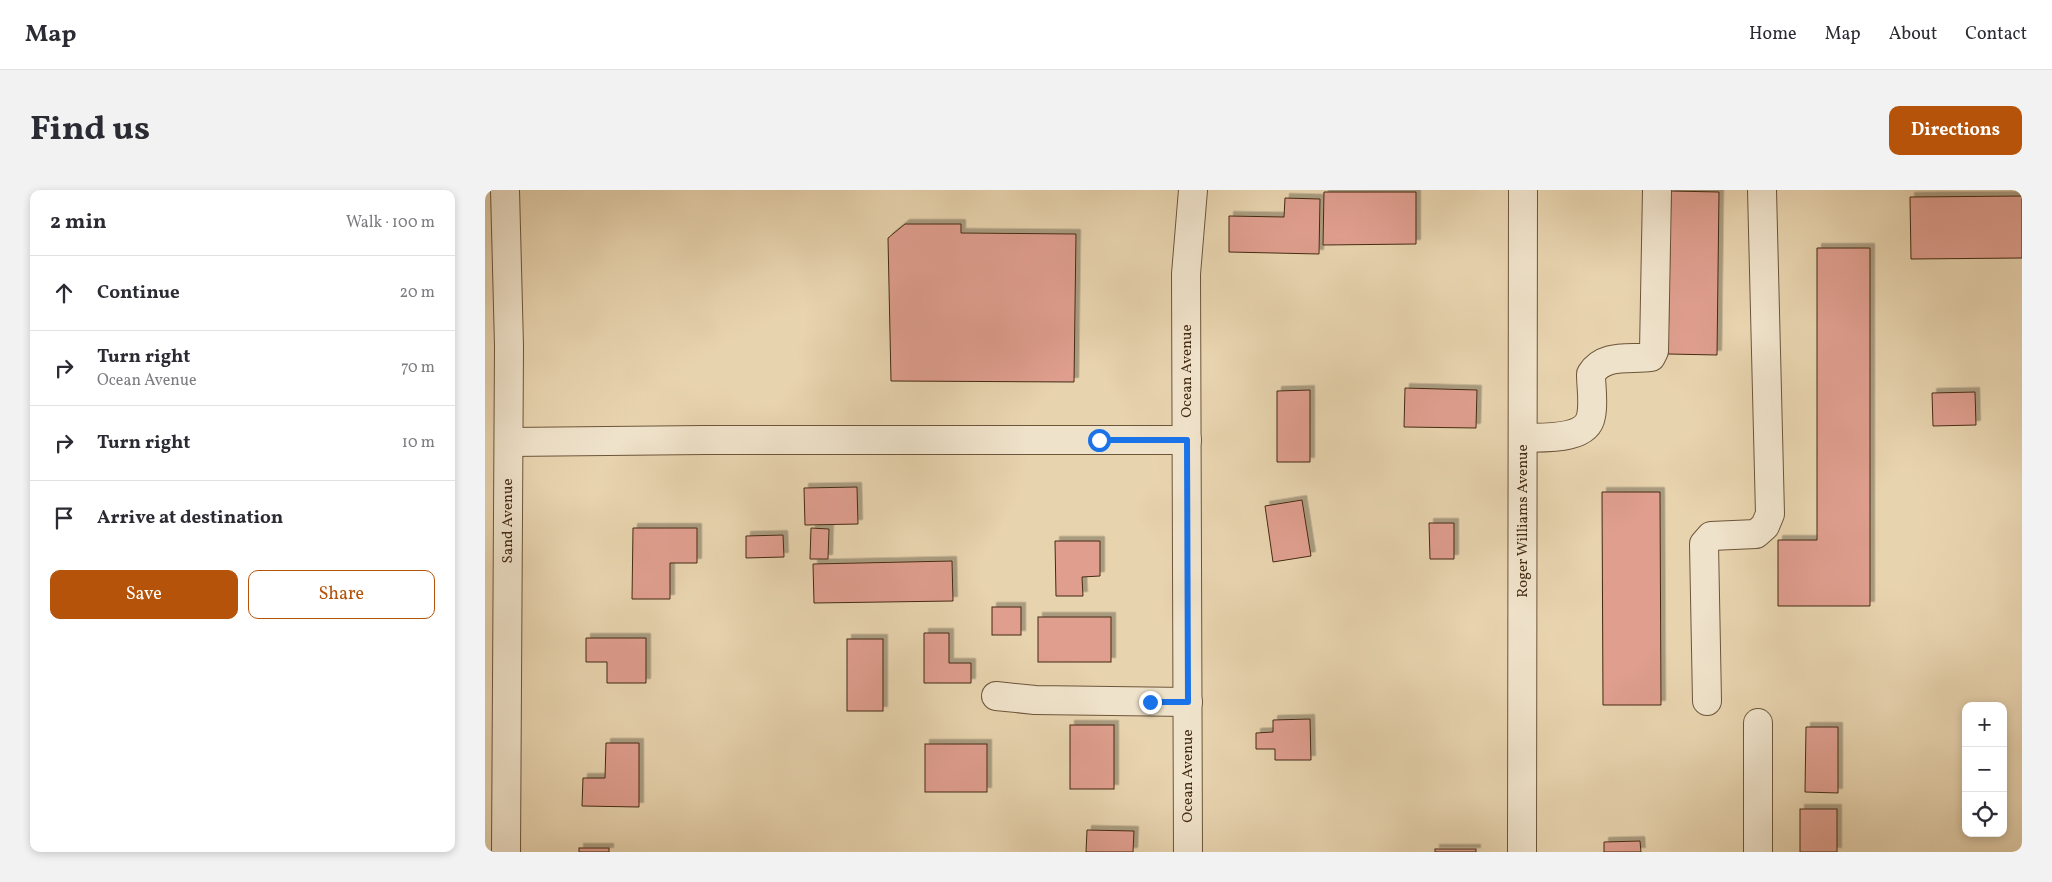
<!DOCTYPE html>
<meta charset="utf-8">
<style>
:root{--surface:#fff;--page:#f2f2f3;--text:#2b2b33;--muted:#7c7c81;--line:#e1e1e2;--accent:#b45309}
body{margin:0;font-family:Vollkorn,serif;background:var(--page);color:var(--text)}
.controls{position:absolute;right:15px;bottom:15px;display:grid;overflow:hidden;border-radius:10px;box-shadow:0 2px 8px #0003}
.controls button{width:45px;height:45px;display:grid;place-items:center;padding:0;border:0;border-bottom:1px solid var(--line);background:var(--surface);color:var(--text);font:25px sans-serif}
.stop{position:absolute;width:15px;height:15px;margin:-11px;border:4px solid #1a73e8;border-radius:50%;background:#fff}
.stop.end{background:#1a73e8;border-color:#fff;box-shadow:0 1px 5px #0008}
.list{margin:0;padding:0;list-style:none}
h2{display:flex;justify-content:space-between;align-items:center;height:65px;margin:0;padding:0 20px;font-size:21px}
h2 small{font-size:16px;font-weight:400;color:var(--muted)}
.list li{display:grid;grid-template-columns:32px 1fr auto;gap:15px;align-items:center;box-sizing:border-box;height:75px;padding:0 20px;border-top:1px solid var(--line)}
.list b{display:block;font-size:19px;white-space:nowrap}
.list p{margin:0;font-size:16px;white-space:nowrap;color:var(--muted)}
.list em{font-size:16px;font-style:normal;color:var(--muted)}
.actions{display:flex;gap:10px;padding:15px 20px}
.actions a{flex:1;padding:11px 0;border:1px solid var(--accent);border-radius:10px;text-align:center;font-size:18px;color:var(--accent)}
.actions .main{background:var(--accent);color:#fff}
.icon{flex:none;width:28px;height:28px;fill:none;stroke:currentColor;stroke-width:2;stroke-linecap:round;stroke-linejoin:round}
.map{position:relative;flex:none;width:1537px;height:662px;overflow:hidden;border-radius:10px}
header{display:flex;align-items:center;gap:30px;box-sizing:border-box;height:70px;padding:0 25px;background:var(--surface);border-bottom:1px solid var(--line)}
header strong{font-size:24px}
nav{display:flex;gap:28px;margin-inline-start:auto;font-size:18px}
.intro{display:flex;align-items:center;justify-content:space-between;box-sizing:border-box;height:120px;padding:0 30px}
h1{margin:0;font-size:35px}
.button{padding:12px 22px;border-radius:10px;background:var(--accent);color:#fff;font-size:18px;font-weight:700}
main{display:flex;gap:30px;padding:0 30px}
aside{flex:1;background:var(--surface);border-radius:10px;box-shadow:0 2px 8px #0003}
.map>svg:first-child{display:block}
</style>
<header>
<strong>Map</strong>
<nav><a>Home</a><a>Map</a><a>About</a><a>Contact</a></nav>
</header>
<div class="intro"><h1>Find us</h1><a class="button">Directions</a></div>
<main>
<aside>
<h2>2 min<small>Walk · 100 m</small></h2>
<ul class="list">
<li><svg class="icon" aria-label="ahead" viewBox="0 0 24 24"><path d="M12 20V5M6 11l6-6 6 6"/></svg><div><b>Continue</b></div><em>20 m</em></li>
<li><svg class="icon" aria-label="right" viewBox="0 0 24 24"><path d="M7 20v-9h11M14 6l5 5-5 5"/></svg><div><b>Turn right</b><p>Ocean Avenue</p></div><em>70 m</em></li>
<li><svg class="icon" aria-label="right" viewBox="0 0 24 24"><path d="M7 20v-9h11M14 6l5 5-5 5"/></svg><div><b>Turn right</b></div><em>10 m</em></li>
<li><svg class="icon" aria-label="arrive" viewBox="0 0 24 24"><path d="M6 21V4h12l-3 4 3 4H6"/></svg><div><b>Arrive at destination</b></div></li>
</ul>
<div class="actions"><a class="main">Save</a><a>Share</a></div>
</aside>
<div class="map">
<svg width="1537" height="662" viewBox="0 0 1537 662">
<defs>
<filter id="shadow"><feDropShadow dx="4.5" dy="-4.5" stdDeviation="0" flood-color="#0004"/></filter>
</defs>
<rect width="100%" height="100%" fill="#e7d3ae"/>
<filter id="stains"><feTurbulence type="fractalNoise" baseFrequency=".004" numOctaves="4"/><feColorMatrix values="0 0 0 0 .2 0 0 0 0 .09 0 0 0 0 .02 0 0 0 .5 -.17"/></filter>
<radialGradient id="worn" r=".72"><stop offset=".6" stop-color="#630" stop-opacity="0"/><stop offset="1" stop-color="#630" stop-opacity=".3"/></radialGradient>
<!-- building -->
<g fill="#df9e8e" stroke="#442b13" filter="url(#shadow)">
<polygon points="1186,1 1234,2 1232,165 1183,164"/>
<polygon points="839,2 931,2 931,54 838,55"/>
<polygon points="1537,6 1537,68 1426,69 1425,7"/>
<polygon points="800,8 835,9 834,64 744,62 744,26 799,27"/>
<polygon points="420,34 476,34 476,43 591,44 589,192 406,191 403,48"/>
<polygon points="1332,58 1385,58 1385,416 1293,416 1293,350 1332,350"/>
<polygon points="920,198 992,200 991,238 919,237"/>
<polygon points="825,200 825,272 792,272 792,201"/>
<polygon points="1490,202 1491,235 1448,236 1447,203"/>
<polygon points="372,297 373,334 320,335 319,298"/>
<polygon points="1117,302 1175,302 1176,515 1118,515"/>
<polygon points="817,310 826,366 788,372 780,316"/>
<polygon points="944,333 969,333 969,369 945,369"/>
<polygon points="148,338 212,338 212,373 185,373 185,409 147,409"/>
<polygon points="326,338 344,339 343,369 325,369"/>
<polygon points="298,345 299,367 261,368 261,346"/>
<polygon points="570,351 615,351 615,386 597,387 598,406 571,406"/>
<polygon points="467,371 468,411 329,413 328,374"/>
<rect x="507" y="417" width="29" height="28"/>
<rect x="553" y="427" width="73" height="45"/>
<polygon points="439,443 464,443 464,473 486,473 486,493 439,493"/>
<polygon points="101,448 161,448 161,493 122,493 122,472 101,472"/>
<rect x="362" y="449" width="36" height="72"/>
<polygon points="825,529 826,570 790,570 790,559 771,559 771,543 788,542 788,530"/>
<rect x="585" y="535" width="44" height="64"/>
<polygon points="1321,537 1353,537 1353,603 1320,602"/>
<polygon points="121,553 154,553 154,617 97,616 98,588 120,588"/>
<rect x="440" y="554" width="62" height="48"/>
<rect x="1315" y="619" width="37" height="43"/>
<polygon points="602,640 649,641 648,662 601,662"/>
<polygon points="1155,651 1156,662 1119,662 1119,652"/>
<rect x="94" y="658" width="30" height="4"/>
<rect x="950" y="659" width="41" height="3"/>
</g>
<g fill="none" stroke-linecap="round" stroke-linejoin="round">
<defs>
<g id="minor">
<polyline points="20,0 24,156 21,662"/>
<path d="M1038,248C1057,247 1102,251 1106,226C1109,213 1106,197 1106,184C1119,163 1145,170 1166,167L1169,161L1172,0"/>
<polyline points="24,252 220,250 702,250"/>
<polyline points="511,506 550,510 703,512"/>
<polyline points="1222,511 1219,354 1226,346 1271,344 1280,336 1285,324 1277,0"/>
<polyline points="1273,533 1273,662"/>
<polyline points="703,662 701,84 708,0"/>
<polyline points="1037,662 1038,0"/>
</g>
</defs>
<!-- minor casing -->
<use href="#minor" stroke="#6d553a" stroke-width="30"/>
<!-- minor -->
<use href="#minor" stroke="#efe2ca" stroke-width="28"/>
</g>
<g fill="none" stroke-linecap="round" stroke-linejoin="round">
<!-- route -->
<polyline stroke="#1a73e8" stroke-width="6" points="614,250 702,250 703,512 665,512"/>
</g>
<g text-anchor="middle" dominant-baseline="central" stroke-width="5" stroke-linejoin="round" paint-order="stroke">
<!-- street labels -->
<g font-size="15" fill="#442b13" stroke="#efe2ca">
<text transform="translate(702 181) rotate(-90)">Ocean Avenue</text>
<text transform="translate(23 331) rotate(-90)">Sand Avenue</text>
<text transform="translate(1038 331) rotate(-90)">Roger Williams Avenue</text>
<text transform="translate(703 586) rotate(-90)">Ocean Avenue</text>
</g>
</g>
<rect width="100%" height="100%" filter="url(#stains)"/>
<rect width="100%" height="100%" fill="url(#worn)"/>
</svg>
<div class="controls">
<button>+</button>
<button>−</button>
<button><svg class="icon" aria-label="locate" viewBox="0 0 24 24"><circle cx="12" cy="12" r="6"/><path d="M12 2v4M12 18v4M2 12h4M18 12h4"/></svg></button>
</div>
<div class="stop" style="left:614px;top:250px"></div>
<div class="stop end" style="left:665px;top:512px"></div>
</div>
</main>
